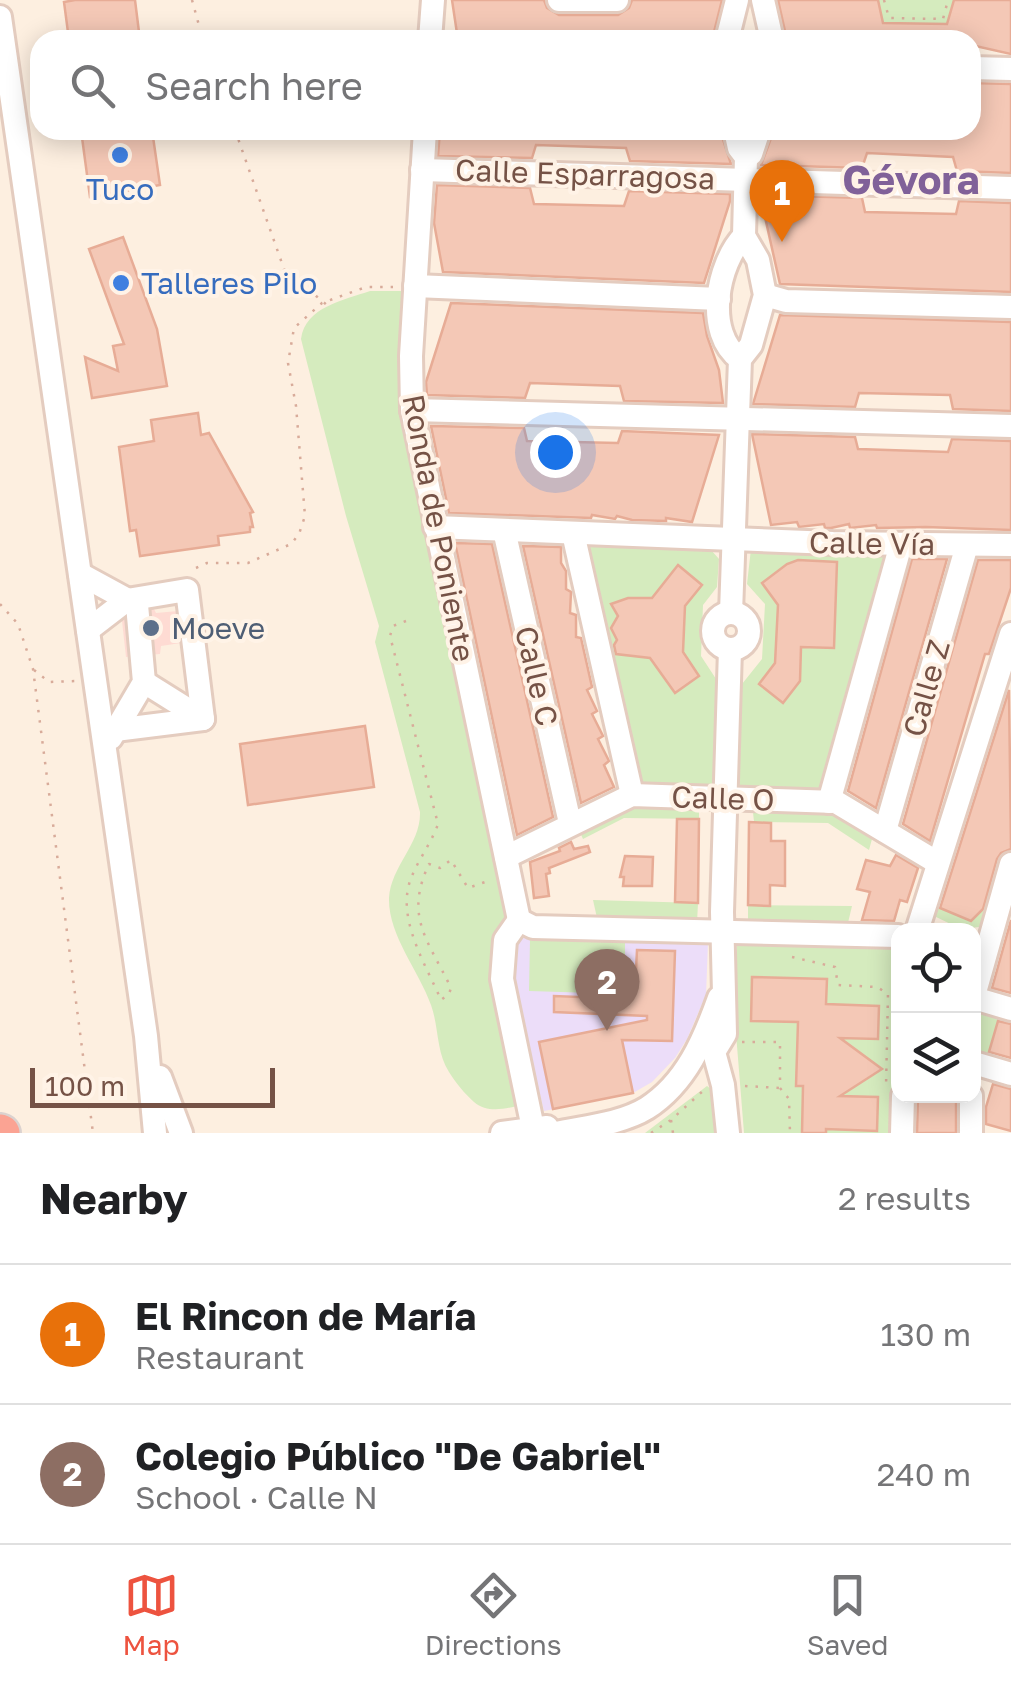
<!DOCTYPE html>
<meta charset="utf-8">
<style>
:root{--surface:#fff;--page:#f2f2f2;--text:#202124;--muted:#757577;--line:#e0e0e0;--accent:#ed533f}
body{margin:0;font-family:"Golos Text",sans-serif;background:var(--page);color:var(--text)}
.controls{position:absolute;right:30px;bottom:30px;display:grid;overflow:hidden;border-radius:20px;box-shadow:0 5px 25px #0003}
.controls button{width:90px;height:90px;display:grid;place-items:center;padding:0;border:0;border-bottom:2px solid var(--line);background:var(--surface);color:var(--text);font:50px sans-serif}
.scale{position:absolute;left:30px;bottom:25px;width:245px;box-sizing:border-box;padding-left:10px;border:5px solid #755246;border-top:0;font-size:28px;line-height:35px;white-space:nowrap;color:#755246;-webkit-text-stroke:8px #fff3e7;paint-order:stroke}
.you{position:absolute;left:555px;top:452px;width:35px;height:35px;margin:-25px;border:8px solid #fff;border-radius:50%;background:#1a73e8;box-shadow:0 0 0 15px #1a73e833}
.badge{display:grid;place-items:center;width:65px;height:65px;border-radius:50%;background:var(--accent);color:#fff;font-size:32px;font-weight:700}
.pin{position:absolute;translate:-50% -82px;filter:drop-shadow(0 2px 5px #0008)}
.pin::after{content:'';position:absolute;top:52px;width:35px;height:30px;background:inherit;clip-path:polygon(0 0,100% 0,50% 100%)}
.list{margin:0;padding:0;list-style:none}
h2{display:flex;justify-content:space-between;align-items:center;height:130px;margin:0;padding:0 40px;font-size:42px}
h2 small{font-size:32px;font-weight:400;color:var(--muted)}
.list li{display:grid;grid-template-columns:65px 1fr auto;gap:30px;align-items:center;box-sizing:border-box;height:140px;padding:0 40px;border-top:2px solid var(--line)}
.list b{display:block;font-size:38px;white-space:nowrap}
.list p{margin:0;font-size:32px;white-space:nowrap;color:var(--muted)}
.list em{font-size:32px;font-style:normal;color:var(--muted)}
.icon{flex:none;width:55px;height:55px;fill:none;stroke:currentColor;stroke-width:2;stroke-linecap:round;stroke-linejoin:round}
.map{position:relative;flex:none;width:1011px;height:1133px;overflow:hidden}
.search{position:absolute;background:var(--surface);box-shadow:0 5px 25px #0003;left:30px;right:30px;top:30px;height:110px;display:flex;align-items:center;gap:25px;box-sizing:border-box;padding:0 35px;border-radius:30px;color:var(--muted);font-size:38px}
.sheet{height:410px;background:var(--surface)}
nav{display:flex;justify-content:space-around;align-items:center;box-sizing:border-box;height:140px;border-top:2px solid var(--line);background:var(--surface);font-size:28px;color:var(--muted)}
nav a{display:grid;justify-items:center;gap:5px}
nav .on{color:var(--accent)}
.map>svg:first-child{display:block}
</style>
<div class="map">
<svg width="1011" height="1133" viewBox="0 0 1011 1133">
<rect width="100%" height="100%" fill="#fdefe0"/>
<!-- commercial -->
<polygon fill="#fedbd3" points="153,607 156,613 178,611 181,643 161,646 160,654 126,657 121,612"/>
<!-- education -->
<polygon fill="#ecddf9" points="515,936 708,943 706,995 687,1039 675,1058 652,1082 633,1093 544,1111 516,997"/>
<!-- green -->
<g fill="#d5ebbe">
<polygon points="878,0 954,0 947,24 883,23"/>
<path d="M370,291H407L400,408L508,908L518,1106C503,1109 487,1113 474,1102C465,1094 455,1082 449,1072C436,1052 439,1027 431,1005C419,971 388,935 389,898C391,866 421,844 420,812L375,642L379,626L346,516L301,339C305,307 344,300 370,291Z"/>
<polygon points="581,543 711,550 719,559 717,587 703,605 701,656 718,682 714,793 633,790"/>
<polygon points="751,549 887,553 819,794 739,793 742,684 762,659 765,604 747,584"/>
<polygon points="622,808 699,809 699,819 624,818 583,839 579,830"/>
<polygon points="753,812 829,813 872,839 869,850 828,823 754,822"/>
<polygon points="992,881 997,884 979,927 961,929 934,916 938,907 971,921 983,909"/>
<polygon points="593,900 698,903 697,923 597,918"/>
<polygon points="748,905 852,906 847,927 748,924"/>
<polygon points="530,940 625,942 625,994 529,991"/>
<polygon points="737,944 898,948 892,1133 744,1133 735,1021"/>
<polygon points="981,1010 1000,1014 986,1063 978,1060"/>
<polygon points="707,1086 711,1089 716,1133 645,1133"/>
</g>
<!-- building -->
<g fill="#f4c8b6" stroke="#e7ac96" stroke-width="2.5">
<polygon points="75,0 135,0 140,40 69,40 64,2"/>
<polygon points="452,0 544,0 547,8 559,15 618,15 629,8 632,0 722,0 712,40 458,40"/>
<polygon points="778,0 878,0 883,23 947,24 954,0 1011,0 1011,54 971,45 971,40 787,40"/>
<polygon points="971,83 1011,84 1011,173 957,171 953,157 867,153 862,168 761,165 774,130 971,130"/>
<polygon points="81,130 152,130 160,185 90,197"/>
<polygon points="440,130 720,130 731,164 630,161 626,148 536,145 532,158 438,156"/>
<polygon points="437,185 530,188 534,204 624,206 629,191 730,194 730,201 704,283 443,272 434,223"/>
<polygon points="760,195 862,198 865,212 956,214 959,201 1011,203 1011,292 780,284"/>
<polygon points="123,237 157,329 167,386 92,398 85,357 118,371 113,346 124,344 89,249"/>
<polygon points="451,303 703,313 707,336 719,370 723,403 624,401 620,386 530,383 525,398 427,395 426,382"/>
<polygon points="780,315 1011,322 1011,411 953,409 950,395 859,393 855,407 753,404"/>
<polygon points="198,413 201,435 209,433 253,512 250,513 253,527 250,527 250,532 218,536 219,545 140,556 136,530 130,531 119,447 154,441 151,420"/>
<polygon points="431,426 524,428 527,441 618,443 622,431 719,435 692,522 666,518 666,521 632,520 617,516 615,519 592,515 591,518 449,513"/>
<polygon points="752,434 855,437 858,449 948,452 952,439 1011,441 1011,530 926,527 877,528 876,525 850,528 849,524 831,528 825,528 824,524 799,527 797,522 771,525"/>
<polygon points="455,543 492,544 553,817 517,835"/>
<polygon points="523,546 561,547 561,563 566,571 566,589 571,592 570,613 576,615 576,637 581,638 592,687 587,690 597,711 592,714 603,736 598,739 609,761 604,765 614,787 581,803"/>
<polygon points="912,559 947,559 876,808 848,791"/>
<polygon points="798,560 837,562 834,648 801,647 800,681 783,703 759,684 775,663 778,605 762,583 787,564"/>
<polygon points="978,560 1011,560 1011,588 989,654 985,654 930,841 903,824"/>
<polygon points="678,565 702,585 685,606 683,652 699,676 675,693 650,658 616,654 614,645 617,640 611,628 618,616 611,604 628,598 652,598"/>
<polygon points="1009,690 1011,849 1001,853 997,859 983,909 971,921 940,908"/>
<polygon points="365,726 374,787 248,805 240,744"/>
<polygon points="677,819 699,819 698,903 675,902"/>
<polygon points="749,822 771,823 771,841 785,841 785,886 770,885 770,906 748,905"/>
<polygon points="571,842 574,849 588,846 590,852 549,868 550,873 546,874 549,896 534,898 530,862 560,851 559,848"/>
<polygon points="896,855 918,868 907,902 900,900 894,921 862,920 870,892 857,889 866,860 890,866"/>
<polygon points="625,856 653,857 652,886 623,886 624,877 620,877"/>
<polygon points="1011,920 1011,993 992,988"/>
<polygon points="637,950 675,951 672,1041 622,1040 633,1093 553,1109 539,1042 647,1020 647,1016 554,1012 554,996 631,999 631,991 635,991"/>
<polygon points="752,977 827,979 826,1004 879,1006 878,1039 840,1038 882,1069 840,1096 878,1097 877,1131 826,1129 826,1133 802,1133 803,1086 796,1086 798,1022 751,1021"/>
<polygon points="998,1021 1011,1024 1011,1058 989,1052"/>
<polygon points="993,1084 1011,1089 1011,1131 986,1124 986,1107"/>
<polygon points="918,1096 956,1096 956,1133 917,1133"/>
</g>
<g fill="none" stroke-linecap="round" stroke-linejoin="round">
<defs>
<g id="minor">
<polyline points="559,0 617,0"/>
<polyline points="763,0 772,40"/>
<polyline points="0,17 146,1036 155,1133"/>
<polyline points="430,40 433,0"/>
<polyline points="727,40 737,0"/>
<polyline points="971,68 1011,69"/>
<polyline points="425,130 411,356 412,410 519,920"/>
<polyline points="746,157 751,154 759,130"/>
<polyline points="422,170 1011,188"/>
<polyline points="415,286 719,299"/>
<polyline points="765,295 786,301 1011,307"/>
<path d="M740,359C704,333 717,264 744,236"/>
<polyline points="412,410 1011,426"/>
<polyline points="435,527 833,543 1011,545"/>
<polyline points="504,530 570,823"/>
<polyline points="573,533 632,795"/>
<polyline points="80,574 137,605 144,682 111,738"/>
<polyline points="731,613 740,359 751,345 765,295 758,260 744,236 746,157 739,148 735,130"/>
<circle cx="731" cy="631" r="18"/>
<polyline points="88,630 127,600 187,590 203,719 115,730"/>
<polyline points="144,682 203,719"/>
<polyline points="829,802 901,544"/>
<polyline points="885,831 967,545"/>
<polyline points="506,857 632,795 836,802 938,863"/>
<polyline points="519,920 533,927 898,936"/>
<polyline points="519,920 505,940 502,979 534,1133"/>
<polyline points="917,931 1011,634"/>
<polyline points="974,996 1011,864"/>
<polyline points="974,998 1011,1009"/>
<polyline points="974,1063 1011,1074"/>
<polyline points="160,1077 181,1133"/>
<polyline points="502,1133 547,1127"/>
<path d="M556,1133C584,1127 621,1124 647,1108C686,1083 704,1040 719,998"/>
<polyline points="728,1133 723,1085 714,1052 725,1034 722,912 730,649"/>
<polyline points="902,1133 903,1096"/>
<polyline points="971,1133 971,1096"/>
</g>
<polyline id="highway" points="0,1132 2,1133"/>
</defs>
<!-- minor casing -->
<use href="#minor" stroke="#e4ccbf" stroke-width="28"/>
<!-- highway casing -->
<use href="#highway" stroke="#dbd2cf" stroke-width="40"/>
<!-- path -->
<g stroke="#d8ab9a" stroke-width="2.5" stroke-dasharray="2.5 8" stroke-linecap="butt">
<polyline points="192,0 203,40"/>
<polyline points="884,0 889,18 943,19 948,0"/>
<polyline points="235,130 284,269 328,306"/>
<polyline points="196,568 207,563 248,563 291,544 299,534 305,516 296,406 288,363 294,328 322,303 366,287 393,287"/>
<polyline points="0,604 18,624 33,669 93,1133"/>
<path d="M406,621L393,626L390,636L438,824C431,844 417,861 410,881C397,920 426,965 441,1000L449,994L451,988C428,940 404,917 429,864L440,868L451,860L468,888L488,881"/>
<polyline points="34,670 49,682 77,681"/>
<polyline points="792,957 835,967 838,985 877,987 888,994 886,1087"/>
<polyline points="742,1042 780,1042 780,1088 789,1099 790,1133"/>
<polyline points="745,1086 780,1088"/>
<polyline points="671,1120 673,1133"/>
<polyline points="651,1133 671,1120 704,1090"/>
</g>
<!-- minor -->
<use href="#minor" stroke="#fff" stroke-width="22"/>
<!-- highway -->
<use href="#highway" stroke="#fba393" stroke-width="35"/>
</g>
<!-- markers -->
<g fill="#3f7fe0" stroke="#fff3e7" stroke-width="4">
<circle cx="120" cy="155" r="10"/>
<circle cx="121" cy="283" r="10"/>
</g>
<circle fill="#5c6f8a" stroke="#fff3e7" stroke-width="4" cx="151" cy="628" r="10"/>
<g text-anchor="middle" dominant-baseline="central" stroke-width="8" stroke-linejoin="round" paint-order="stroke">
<!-- street labels -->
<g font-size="30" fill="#755246" stroke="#fff3e7">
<text transform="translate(585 174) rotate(2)">Calle Esparragosa</text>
<text transform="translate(439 528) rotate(79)">Ronda de Poniente</text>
<text transform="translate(872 543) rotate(1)">Calle Vía</text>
<text transform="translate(537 676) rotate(77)">Calle C</text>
<text transform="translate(926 688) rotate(-74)">Calle Z</text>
<text transform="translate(723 798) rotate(2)">Calle O</text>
</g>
<!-- shop labels -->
<g font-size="30" fill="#366cbe" stroke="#fff3e7">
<text x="120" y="189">Tuco</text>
<text x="141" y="283" text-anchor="start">Talleres Pilo</text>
</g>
<!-- service labels -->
<g font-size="30" fill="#4e5e75" stroke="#fff3e7" text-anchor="start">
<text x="171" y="628">Moeve</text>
</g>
<!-- district labels -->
<g font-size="40" font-weight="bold" fill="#806199" stroke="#fff3e7">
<text x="911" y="179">Gévora</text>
</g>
</g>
</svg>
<div class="controls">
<button><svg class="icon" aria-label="locate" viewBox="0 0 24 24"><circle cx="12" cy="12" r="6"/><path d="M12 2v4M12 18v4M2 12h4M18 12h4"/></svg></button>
<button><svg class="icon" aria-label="layers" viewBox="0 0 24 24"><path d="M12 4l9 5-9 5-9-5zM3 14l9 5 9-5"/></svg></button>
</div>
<div class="scale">100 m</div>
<div class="you"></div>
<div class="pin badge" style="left:782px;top:242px;background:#e8710a">1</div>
<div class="pin badge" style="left:607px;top:1031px;background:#8d6e63">2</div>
<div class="search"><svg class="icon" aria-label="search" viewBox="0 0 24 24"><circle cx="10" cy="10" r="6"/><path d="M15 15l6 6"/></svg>Search here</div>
</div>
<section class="sheet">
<h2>Nearby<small>2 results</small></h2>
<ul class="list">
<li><span class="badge" style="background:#e8710a">1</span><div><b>El Rincon de María</b><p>Restaurant</p></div><em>130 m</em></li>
<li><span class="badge" style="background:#8d6e63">2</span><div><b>Colegio Público &quot;De Gabriel&quot;</b><p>School · Calle N</p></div><em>240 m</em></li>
</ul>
</section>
<nav>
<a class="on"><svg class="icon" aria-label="map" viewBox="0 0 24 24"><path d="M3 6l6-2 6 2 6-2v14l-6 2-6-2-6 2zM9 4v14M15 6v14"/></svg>Map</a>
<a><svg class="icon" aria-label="directions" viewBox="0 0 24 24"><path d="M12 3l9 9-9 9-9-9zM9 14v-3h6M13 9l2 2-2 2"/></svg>Directions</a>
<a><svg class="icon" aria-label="saved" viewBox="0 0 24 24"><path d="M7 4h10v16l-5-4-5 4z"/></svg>Saved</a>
</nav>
